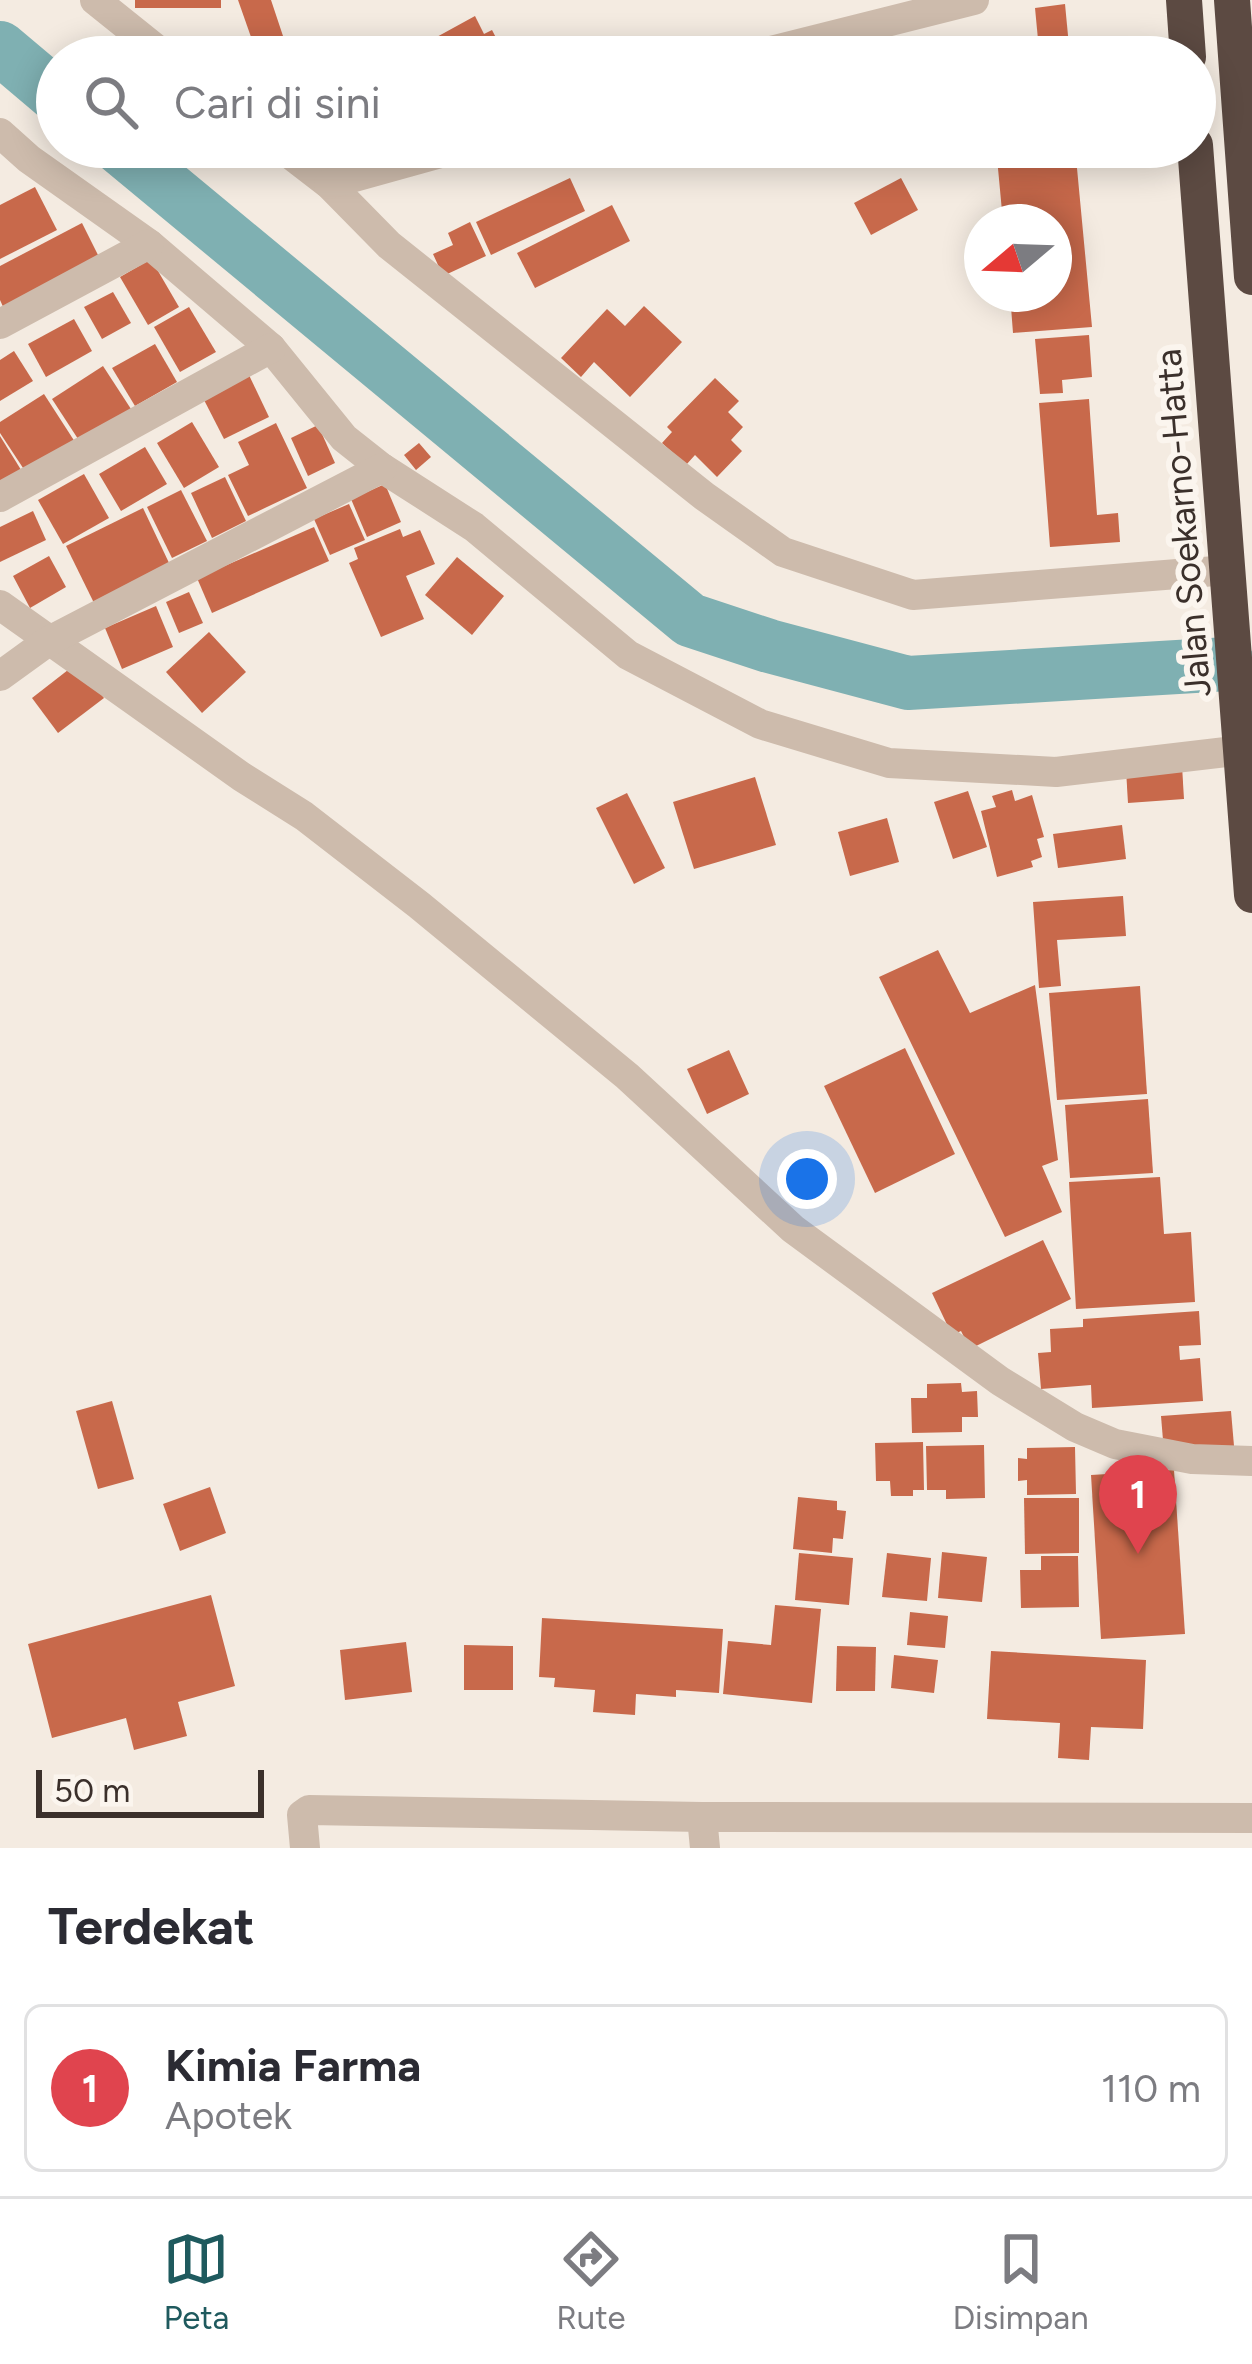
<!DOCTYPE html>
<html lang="id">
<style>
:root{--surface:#fff;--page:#f7f7f7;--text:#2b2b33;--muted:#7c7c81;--line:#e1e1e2;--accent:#1f5a5e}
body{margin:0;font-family:Figtree,sans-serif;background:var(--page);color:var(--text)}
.compass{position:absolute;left:964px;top:204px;width:108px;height:108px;border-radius:50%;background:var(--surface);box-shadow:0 6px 30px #0003;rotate:251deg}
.scale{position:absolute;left:36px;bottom:30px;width:228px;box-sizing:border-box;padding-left:12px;border:6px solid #3b302b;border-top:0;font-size:33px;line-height:42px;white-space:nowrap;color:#3b302b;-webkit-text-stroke:9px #fbf5ee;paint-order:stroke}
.you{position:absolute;left:807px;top:1179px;width:42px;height:42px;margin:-30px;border:9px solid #fff;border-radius:50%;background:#1a73e8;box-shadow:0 0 0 18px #1a73e833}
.badge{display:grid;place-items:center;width:78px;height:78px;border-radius:50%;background:var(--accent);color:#fff;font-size:39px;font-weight:700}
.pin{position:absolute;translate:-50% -99px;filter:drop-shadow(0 3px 6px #0008)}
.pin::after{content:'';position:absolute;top:63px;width:42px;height:36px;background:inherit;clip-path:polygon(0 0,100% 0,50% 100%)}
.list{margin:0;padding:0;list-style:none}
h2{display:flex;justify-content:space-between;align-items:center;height:156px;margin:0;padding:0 48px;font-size:51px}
h2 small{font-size:39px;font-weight:400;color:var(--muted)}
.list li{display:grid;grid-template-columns:78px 1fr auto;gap:36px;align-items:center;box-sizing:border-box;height:168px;margin:0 24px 24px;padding:0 24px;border:3px solid var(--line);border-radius:18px}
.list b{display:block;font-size:45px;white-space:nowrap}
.list p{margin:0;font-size:39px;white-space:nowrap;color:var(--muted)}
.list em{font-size:39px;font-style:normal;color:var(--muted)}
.icon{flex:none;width:66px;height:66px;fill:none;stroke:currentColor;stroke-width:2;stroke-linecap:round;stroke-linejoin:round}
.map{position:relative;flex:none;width:1252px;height:1848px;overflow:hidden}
.search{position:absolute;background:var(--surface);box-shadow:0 6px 30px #0003;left:36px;right:36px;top:36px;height:132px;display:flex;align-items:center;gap:30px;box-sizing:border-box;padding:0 42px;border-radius:66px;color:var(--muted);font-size:45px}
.sheet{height:348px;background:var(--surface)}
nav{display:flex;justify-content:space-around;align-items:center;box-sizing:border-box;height:168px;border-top:3px solid var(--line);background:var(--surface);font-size:33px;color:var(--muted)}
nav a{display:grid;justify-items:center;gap:6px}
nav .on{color:var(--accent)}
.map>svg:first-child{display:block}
</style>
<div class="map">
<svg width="1252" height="1848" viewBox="0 0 1252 1848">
<rect width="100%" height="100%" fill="#f4ebe1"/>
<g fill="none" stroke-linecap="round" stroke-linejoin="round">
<!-- river -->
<g stroke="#7fb0b2" stroke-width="54">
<polyline points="0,48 57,96"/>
<polyline points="119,147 690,620 769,646 908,683 1228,664"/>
</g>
</g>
<!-- building -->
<g fill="#c8694b">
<rect x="135" y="0" width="86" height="8"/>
<polygon points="238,0 271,0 290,57 258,57"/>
<polygon points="1065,4 1069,46 1039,50 1035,8"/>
<polygon points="475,16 484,34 492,30 506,57 416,57 413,50"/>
<polygon points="996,147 1075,147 1092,327 1013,333 1010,294 1054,294 1054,222 1003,222"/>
<polygon points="570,178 585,211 491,255 476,222"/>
<polygon points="901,178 918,210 871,235 854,203"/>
<polygon points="35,187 57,230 0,259 0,205"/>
<polygon points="612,205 630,241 535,288 517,253"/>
<polygon points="470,222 486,256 443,276 433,254 453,245 448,233"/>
<polygon points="82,223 101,261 5,311 0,300 0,266"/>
<polygon points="151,259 179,307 148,325 120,277"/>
<polygon points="113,292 131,323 102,339 84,307"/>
<polygon points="644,306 682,342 630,397 594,362 581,377 561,358 607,309 625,326"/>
<polygon points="189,307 216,352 180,372 154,327"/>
<polygon points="74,319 92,351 46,377 28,344"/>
<polygon points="1089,335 1092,377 1062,380 1063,393 1040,394 1035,339"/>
<polygon points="155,344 177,382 135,406 112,368"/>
<polygon points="14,351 33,381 0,401 0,360"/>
<polygon points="103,366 131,409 80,442 52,399"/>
<polygon points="248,373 269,417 224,439 202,396"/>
<polygon points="715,378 739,401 728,412 743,427 731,440 742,451 717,477 695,455 686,465 662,443 672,432 667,427"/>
<polygon points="44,394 75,442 27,474 0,433 0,422"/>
<polygon points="1089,399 1097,515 1118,513 1120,542 1050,547 1039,403"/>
<polygon points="192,422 219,467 184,488 157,443"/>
<polygon points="276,423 307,488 248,516 228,475 249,465 238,442"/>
<polygon points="318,425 335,463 308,476 291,438"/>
<polygon points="0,436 23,473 0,487"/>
<polygon points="419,443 431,457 416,470 404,455"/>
<polygon points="145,447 167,484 121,511 99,474"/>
<polygon points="84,474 109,518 63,544 38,500"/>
<polygon points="225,477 246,521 212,538 191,493"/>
<polygon points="385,484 401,522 367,537 351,499"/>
<polygon points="181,490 207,541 172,558 147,507"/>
<polygon points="349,504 365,540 330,555 314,519"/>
<polygon points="143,508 170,565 94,603 66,546"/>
<polygon points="33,511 46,540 0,562 0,527"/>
<polygon points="314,527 329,561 212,613 197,578"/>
<polygon points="400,529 403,537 420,530 435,564 406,576 424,619 381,637 349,563 358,559 354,548"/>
<polygon points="49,556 66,587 30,608 13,576"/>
<polygon points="457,557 504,596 472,635 425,595"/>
<polygon points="189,592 203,623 179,633 166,602"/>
<polygon points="156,606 173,647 122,669 105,628"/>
<polygon points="209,632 246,672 202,713 166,672"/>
<polygon points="77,663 104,698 58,733 32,698"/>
<polygon points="1182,766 1184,799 1128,803 1126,770"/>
<polygon points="755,777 776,845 694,869 673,802"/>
<polygon points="1012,790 1015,801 1032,795 1044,837 1037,839 1042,857 1031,861 1033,867 997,877 981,811 996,807 992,796"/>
<polygon points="968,791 987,847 953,859 934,802"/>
<polygon points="627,793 665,868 634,884 596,808"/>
<polygon points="887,818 899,862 850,876 838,832"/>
<polygon points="1122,825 1126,859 1058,868 1053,834"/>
<polygon points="1123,896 1126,936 1057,940 1061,986 1039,988 1033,902"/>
<polygon points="938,950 970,1013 1035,985 1058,1160 1042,1166 1062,1212 1005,1237 879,977"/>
<polygon points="1140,986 1147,1094 1057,1100 1049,993"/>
<polygon points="905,1048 955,1154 875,1193 824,1086"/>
<polygon points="729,1050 749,1094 707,1114 687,1069"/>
<polygon points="1148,1099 1153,1173 1070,1178 1065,1105"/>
<polygon points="1160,1177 1164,1234 1191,1232 1195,1302 1076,1309 1069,1182"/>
<polygon points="1043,1240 1071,1299 970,1349 961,1331 952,1335 932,1293"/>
<polygon points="1199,1311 1201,1345 1179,1346 1180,1360 1200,1358 1203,1401 1092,1408 1091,1385 1041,1389 1038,1353 1051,1352 1050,1329 1083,1327 1083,1319"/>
<polygon points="961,1383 962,1392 977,1391 978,1417 962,1417 962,1432 912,1433 911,1398 927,1398 927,1384"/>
<polygon points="112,1401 134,1479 98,1489 76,1411"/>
<polygon points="1231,1411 1234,1446 1164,1452 1161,1416"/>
<polygon points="923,1442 924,1490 913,1490 913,1496 891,1496 890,1481 876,1481 875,1443"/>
<polygon points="984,1445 985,1498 946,1499 946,1490 927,1490 926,1446"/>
<polygon points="1075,1447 1076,1494 1027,1495 1027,1480 1018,1481 1018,1458 1027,1459 1027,1448"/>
<polygon points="1174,1470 1185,1634 1101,1639 1091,1475"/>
<polygon points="210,1487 226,1533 180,1551 163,1504"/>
<polygon points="798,1497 837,1501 837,1510 846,1511 843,1539 833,1538 832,1553 793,1549"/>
<polygon points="1024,1498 1079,1498 1079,1553 1025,1554"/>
<polygon points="942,1552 987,1557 982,1602 938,1598"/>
<polygon points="799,1553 853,1558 849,1605 795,1600"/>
<polygon points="887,1553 931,1558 927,1601 882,1597"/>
<polygon points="1041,1556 1078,1556 1079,1607 1021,1608 1020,1570 1041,1570"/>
<polygon points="211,1595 235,1686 178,1702 187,1736 134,1750 126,1718 52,1738 28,1644"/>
<polygon points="775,1605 821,1609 812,1703 723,1694 728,1641 771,1645"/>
<polygon points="910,1612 948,1616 945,1648 907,1645"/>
<polygon points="542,1618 723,1629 719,1693 676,1690 676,1697 636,1694 635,1715 593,1712 595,1690 554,1687 555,1678 539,1677"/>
<polygon points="406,1642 412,1692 345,1700 340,1650"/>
<polygon points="464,1645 513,1646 513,1690 464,1690"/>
<polygon points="837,1646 876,1647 875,1691 836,1691"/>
<polygon points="991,1651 1146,1660 1143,1729 1091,1727 1089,1760 1058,1758 1060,1723 987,1719"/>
<polygon points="894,1655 938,1660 934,1693 891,1688"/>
</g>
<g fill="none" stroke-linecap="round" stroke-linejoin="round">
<!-- minor -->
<g stroke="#cdbbac" stroke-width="30">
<polyline points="95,0 166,57"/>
<polyline points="747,57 974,0"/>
<polyline points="0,133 29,159 149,244 271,348 344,438 382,468 474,527 628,655 760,724 889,763 1056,772 1243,750"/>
<polyline points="281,147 329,184 389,245 704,496 783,552 913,595 1228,570"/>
<polyline points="329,184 462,147"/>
<polyline points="0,324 149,244"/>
<polyline points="0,497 271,348"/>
<polyline points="0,605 242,777 304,816 419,905 627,1076 793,1229 1000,1381 1075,1427 1115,1444 1192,1459 1252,1461"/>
<polyline points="0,676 47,642 382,468"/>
<polyline points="702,1817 705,1848"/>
<polyline points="305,1848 302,1815 309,1810 702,1817 1252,1818"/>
</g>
<!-- highway -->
<g stroke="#5c4a42" stroke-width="36">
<polyline points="1184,0 1188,57"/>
<polyline points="1232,0 1252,277"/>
<polyline points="1195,145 1252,895"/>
</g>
</g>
<g text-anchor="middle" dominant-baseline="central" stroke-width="12" stroke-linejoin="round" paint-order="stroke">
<!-- street labels -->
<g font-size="36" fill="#3b302b" stroke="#fbf5ee">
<text transform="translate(1183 523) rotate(-95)">Jalan Soekarno-Hatta</text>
</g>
</g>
</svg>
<svg class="compass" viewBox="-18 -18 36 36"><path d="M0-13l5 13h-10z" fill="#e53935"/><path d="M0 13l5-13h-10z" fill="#7c7c81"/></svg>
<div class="scale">50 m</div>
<div class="you"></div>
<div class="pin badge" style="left:1138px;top:1554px;background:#e0444e">1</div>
<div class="search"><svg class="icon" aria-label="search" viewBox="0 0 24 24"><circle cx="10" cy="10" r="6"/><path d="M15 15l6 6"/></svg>Cari di sini</div>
</div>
<section class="sheet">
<h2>Terdekat<small></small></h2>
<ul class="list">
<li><span class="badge" style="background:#e0444e">1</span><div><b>Kimia Farma</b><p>Apotek</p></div><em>110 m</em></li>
</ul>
</section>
<nav>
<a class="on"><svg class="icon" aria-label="map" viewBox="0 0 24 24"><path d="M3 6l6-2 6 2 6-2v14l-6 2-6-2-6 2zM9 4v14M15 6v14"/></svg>Peta</a>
<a><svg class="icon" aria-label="directions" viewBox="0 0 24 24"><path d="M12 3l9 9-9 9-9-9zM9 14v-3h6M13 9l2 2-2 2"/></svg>Rute</a>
<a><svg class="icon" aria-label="saved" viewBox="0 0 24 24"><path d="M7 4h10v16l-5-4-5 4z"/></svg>Disimpan</a>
</nav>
